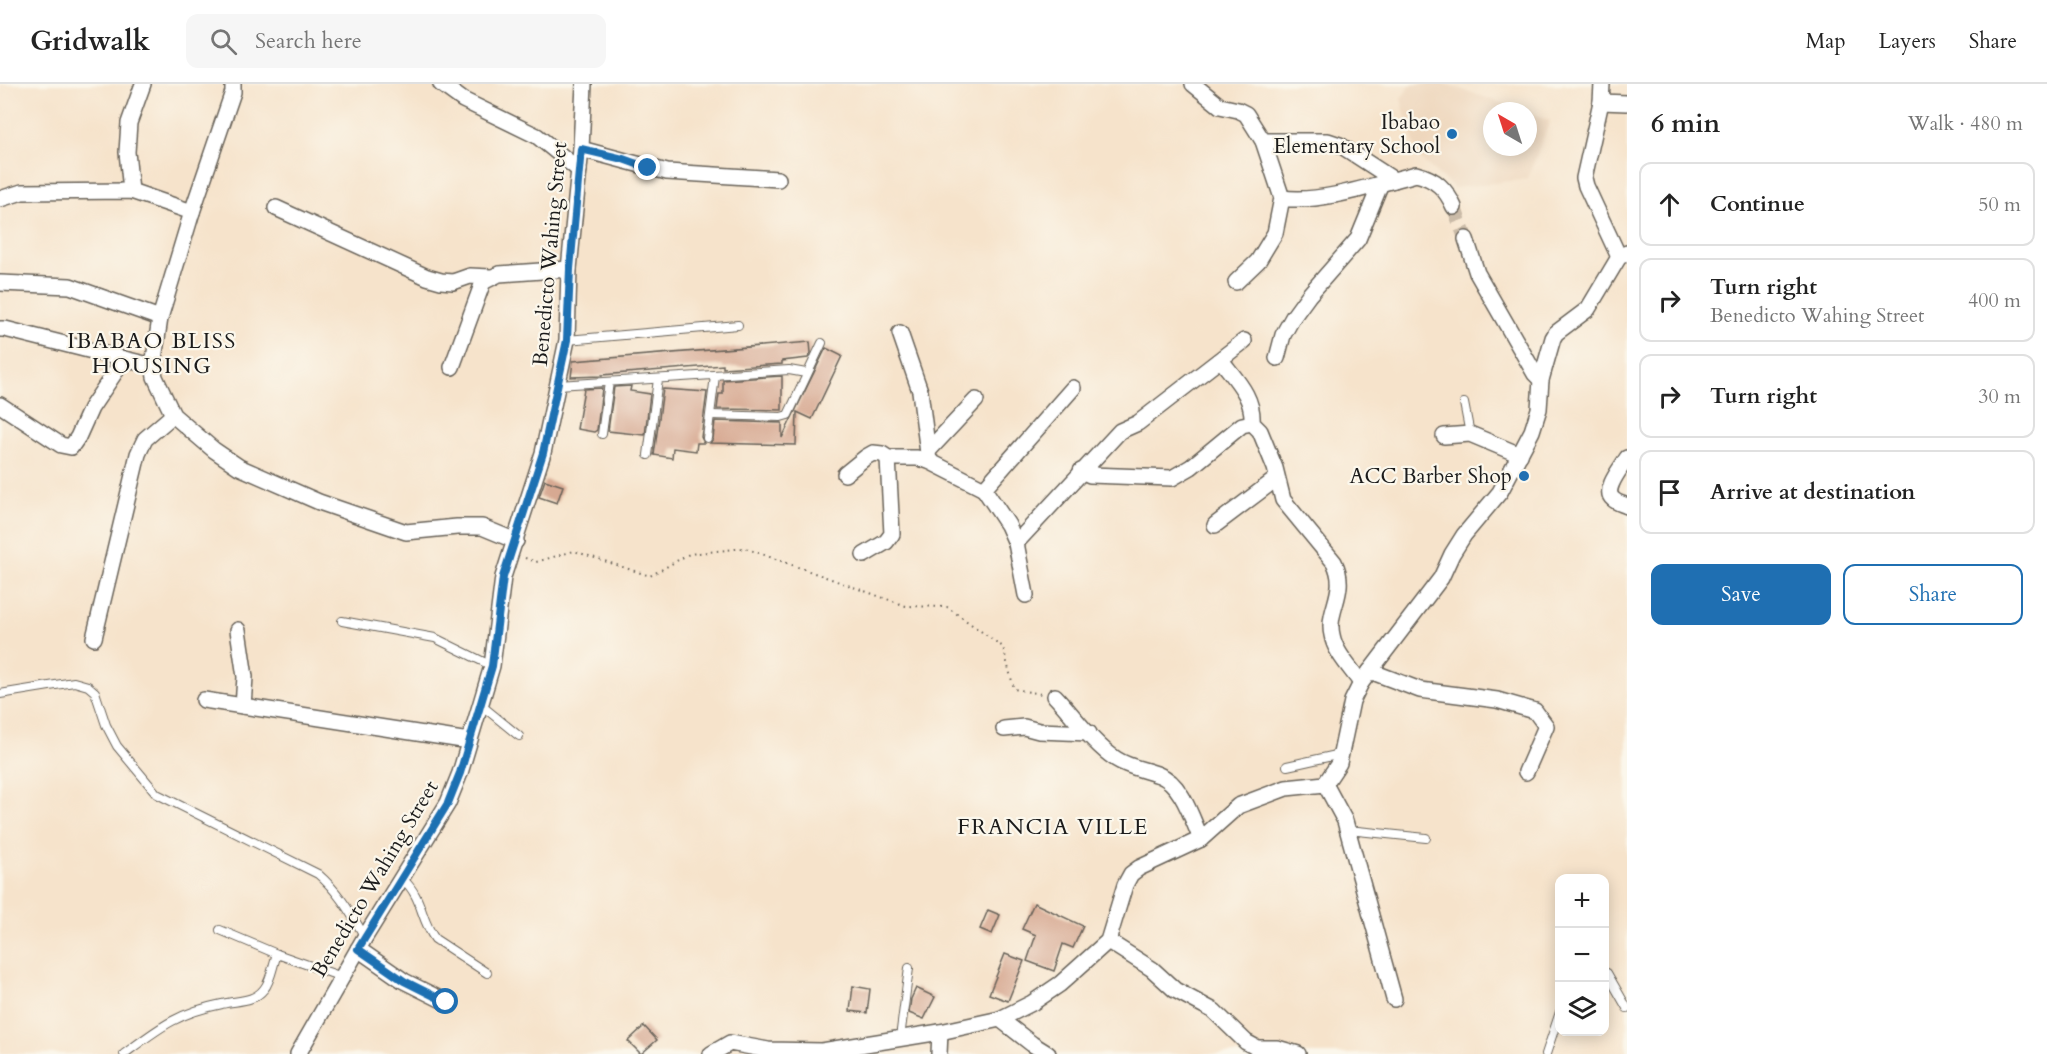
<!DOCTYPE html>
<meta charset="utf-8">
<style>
:root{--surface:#fff;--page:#f6f6f6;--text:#222;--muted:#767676;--line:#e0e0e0;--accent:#1f6fb2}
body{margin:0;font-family:Cardo,serif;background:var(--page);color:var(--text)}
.controls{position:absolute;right:18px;bottom:18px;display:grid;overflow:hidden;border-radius:12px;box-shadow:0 3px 15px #0003}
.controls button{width:54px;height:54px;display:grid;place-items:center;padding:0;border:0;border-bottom:2px solid var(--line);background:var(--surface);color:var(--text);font:30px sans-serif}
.compass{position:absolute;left:1483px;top:18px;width:54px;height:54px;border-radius:50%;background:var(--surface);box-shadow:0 3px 15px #0003;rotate:321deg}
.stop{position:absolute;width:18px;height:18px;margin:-14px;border:4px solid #1f6fb2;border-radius:50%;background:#fff}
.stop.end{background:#1f6fb2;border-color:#fff;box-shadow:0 2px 6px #0008}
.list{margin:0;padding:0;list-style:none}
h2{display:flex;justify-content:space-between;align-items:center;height:78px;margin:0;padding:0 24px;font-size:26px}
h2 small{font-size:20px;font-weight:400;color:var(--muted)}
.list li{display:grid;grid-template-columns:39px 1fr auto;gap:18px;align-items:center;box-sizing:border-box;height:84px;margin:0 12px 12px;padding:0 12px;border:2px solid var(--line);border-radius:12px}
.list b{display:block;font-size:22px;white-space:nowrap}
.list p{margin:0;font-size:20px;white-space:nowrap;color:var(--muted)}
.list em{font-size:20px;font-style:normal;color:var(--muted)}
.actions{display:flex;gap:12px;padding:18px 24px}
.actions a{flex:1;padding:14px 0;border:2px solid var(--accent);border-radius:12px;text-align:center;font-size:21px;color:var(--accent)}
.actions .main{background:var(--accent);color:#fff}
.icon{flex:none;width:33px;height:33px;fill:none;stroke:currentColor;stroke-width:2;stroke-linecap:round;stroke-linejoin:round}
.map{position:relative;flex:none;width:1627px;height:970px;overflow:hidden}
header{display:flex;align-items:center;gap:36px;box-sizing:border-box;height:84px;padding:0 30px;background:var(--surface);border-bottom:2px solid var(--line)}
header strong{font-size:28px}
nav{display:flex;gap:33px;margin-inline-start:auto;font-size:21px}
.search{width:420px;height:54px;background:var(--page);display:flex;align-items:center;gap:15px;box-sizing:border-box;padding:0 21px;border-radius:12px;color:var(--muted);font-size:22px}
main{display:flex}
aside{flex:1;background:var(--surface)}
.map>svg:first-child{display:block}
</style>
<header>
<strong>Gridwalk</strong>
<div class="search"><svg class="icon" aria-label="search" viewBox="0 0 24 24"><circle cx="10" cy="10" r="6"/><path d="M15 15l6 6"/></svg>Search here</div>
<nav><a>Map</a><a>Layers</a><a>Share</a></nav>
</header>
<main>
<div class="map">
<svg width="1627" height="970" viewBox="0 0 1627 970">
<rect width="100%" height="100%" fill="#fbf7ec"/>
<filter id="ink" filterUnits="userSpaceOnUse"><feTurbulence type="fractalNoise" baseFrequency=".0167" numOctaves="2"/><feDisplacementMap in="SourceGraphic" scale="12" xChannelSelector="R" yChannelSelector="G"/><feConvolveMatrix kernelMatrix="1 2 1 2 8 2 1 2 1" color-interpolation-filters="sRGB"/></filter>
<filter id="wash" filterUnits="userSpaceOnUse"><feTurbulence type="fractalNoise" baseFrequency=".008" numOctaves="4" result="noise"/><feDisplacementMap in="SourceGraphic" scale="24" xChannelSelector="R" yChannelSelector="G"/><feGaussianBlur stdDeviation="1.35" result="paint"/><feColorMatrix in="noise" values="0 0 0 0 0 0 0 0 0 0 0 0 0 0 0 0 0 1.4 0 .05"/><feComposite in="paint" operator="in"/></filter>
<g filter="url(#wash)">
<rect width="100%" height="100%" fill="#f6e3cb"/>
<!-- built -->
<polygon fill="#eed6bb" points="1411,0 1447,0 1523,27 1492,27 1492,63 1528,63 1528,29 1550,37 1527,95 1454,104 1418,73 1401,15"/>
<g id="blocks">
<!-- building -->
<g fill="#d7a992">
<polygon points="810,258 811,269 808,274 782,277 782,280 723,284 723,281 602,291 602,292 571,293 573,277"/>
<polygon points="826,264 842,272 812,335 797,328 796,361 710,359 713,355 715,337 782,339 782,354"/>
<polygon points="782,292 782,326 717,325 719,310 723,310 723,296"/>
<polygon points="631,302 630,307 650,310 645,351 608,347 614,303"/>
<polygon points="602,304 597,346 594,348 577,345 584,305"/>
<polygon points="663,305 707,308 701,353 704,359 697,359 696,367 673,364 672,374 654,371"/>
<polygon points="545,396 563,402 557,419 539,413"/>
<polygon points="1034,819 1083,842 1073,864 1063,860 1054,887 1027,877 1036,851 1022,845"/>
<polygon points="988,826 1000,831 992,850 980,845"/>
<polygon points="1005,870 1024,877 1008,917 989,910"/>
<polygon points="853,902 870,905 867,929 850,927"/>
<polygon points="916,904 935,913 924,935 909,929 911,915"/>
<polygon points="644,942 657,956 641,970 628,957"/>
</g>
</g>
</g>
<g filter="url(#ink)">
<use href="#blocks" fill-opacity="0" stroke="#686259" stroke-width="1.5"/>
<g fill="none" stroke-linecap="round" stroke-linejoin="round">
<!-- street-tunnel -->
<polyline stroke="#cabba8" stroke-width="15" stroke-dasharray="15 8" stroke-linecap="butt" points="1454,123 1466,155"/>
<defs>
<g id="lane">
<polyline points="567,256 738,241"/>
<polyline points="558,301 789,286 806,289"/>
<polyline points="1464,319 1470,350"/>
<polyline points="711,331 781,333 788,331 822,259"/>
<polyline points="602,350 609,298"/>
<polyline points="707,354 715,292"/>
<polyline points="648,371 658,295"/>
<polyline points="342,537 435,554 492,582"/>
<path d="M0,610L74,598L88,602L95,608L106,641L117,662L157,710L318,790C339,808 351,830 365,853"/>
<polyline points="481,621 519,652"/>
<polyline points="1287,682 1341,670"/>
<polyline points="1348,746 1426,754"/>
<path d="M402,794C424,815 419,833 435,855L487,889"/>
<polyline points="220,846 277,870 342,893"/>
<polyline points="1604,888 1607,889 1627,924"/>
<polyline points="900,954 909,884"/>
<path d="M124,970C159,944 177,929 222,920C237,916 253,919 264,905C271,897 273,880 277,870"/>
<polyline points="1546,970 1560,928"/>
</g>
<g id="street">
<polyline points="233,0 233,8 192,128 160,234 153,282 155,293 173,331 214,366 239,383 319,418 406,448 457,443 482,443 516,457"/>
<polyline points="441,0 463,16 537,52 579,86"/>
<polyline points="1193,0 1220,22 1238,26 1246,30 1263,57 1282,114 1275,149 1258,177 1236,198"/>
<polyline points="1602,0 1601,18 1584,94 1586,102 1619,173"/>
<polyline points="1601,18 1627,19"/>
<polyline points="1263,57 1328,57 1340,61 1394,96"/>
<polyline points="581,65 667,88 778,95"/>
<polyline points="131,107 127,68 129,39 143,0"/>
<path d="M1282,114C1321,120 1377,100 1416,90C1436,95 1446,105 1454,123"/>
<polyline points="0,115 22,108 131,107 192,128"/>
<polyline points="276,124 427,193 441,197 453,198 470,192 490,193"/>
<polyline points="1466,155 1477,189 1535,290 1541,296"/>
<polyline points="0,199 70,202 160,234"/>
<polyline points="0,245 5,245 124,275 91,324 78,353 71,363 61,361 0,321"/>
<polyline points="900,249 920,307 929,377"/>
<polyline points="1277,274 1283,251 1293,233 1309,211 1358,155 1381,99"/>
<polyline points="124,275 153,282"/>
<path d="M1221,276C1236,296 1254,313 1252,339L1260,347L1275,384L1283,416L1334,478C1349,507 1326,526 1332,551C1335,569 1351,584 1361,599"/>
<polyline points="452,283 483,198 499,190 569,185"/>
<polyline points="1444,352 1470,350 1520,371"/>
<polyline points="929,366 976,316"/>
<path d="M1627,374C1622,383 1602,406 1613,415C1617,419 1623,420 1627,422"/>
<polyline points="1081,387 1090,391 1172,394 1191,383 1242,341 1252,339"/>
<polyline points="845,390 866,373 873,369 882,370 888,374 917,374 929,377 984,405"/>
<polyline points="1215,441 1276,395"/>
<polyline points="1016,459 1120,347 1138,339 1244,257"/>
<polyline points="864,471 886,458 892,450 888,374"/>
<polyline points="1026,511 1016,459 1008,441 984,405 1073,304"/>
<polyline points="238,546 245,593 243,622"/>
<polyline points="94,554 138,370 145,355 173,331"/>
<polyline points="1370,587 1420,606 1497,616 1535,627 1546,642 1526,688"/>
<path d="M1055,612C1074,632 1093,660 1116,675C1130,684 1144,685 1159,691C1182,699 1192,735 1201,755"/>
<polyline points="204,616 469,657"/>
<polyline points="1004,645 1024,643 1039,647 1089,649"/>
<polyline points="1325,700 1345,737 1394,915"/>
<polyline points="1108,857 1152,885 1175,906 1214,927 1246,958 1257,964 1277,964 1298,970"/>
<polyline points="358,865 404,897 446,918"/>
<polyline points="1000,935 1032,960 1048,970"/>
<polyline points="298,970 365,853 448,719 460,689 492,582 503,493 543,369 567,256 569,185 581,65 584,0"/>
<polyline points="711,970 730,959 768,966 822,967 940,948 1000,935 1032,919 1060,900 1108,857 1125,801 1131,790 1139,784 1201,755 1238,722 1286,704 1325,700 1339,679 1352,617 1361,599 1441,494 1452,470 1464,451 1500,408 1532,347 1539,325 1541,296 1553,254 1556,249 1588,225 1619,173 1627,169"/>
<polyline points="939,970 940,948"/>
</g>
</defs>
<!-- lane casing -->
<use href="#lane" stroke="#686259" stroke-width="10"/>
<!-- street casing -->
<use href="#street" stroke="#686259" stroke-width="18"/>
<!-- path -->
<polyline stroke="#686259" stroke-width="2" stroke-dasharray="1.5 4.5" stroke-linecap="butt" points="525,474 536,478 574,467 650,492 689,470 745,464 906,522 947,523 1003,563 1014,605 1041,610"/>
<!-- lane -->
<use href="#lane" stroke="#fff" stroke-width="8"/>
<!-- street -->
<use href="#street" stroke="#fff" stroke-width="15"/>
</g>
</g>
<g fill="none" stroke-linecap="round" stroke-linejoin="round" filter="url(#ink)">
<!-- route -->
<polyline stroke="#1f6fb2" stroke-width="8" points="446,918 404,897 358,865 448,719 460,689 492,582 503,493 543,369 567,256 570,185 581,65 623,75 648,84"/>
</g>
<!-- markers -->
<g fill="#1f6fb2" stroke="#fbf7ec" stroke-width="2">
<circle cx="1452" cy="50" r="6"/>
<circle cx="1524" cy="392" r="6"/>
</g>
<g text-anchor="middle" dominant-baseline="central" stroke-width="4.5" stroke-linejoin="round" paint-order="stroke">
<!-- poi labels -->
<g font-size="21" fill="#1c1c1c" stroke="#fbf7ec" text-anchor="end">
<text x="1440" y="38">Ibabao<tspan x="1440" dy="24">Elementary School</tspan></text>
<text x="1512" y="392">ACC Barber Shop</text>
</g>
<!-- street labels -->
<g font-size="21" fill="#1c1c1c" stroke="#fbf7ec">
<text transform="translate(550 170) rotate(-85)">Benedicto Wahing Street</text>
<text transform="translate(375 795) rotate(-59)">Benedicto Wahing Street</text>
</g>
<!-- neighbourhood labels -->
<g font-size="22" letter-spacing="1.5" fill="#1c1c1c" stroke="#fbf7ec">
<text x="152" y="257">IBABAO BLISS<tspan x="152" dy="25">HOUSING</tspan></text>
<text x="1053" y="743">FRANCIA VILLE</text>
</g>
</g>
</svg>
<div class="controls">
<button>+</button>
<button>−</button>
<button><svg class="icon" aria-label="layers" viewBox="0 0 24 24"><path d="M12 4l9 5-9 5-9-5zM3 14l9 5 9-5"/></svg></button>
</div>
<svg class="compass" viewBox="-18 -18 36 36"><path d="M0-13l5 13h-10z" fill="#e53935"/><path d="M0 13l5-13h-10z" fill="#767676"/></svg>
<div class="stop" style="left:446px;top:918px"></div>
<div class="stop end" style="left:648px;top:84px"></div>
</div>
<aside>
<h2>6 min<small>Walk · 480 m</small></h2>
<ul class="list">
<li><svg class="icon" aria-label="ahead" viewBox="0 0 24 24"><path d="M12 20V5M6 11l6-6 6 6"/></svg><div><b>Continue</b></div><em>50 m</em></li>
<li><svg class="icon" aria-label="right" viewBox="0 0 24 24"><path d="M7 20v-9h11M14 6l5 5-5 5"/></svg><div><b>Turn right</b><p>Benedicto Wahing Street</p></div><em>400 m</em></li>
<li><svg class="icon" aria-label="right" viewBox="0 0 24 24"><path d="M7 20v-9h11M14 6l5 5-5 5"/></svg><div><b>Turn right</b></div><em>30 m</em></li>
<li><svg class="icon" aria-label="arrive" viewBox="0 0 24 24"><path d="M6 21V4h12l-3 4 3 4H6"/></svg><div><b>Arrive at destination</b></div></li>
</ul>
<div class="actions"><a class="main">Save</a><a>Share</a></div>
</aside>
</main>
